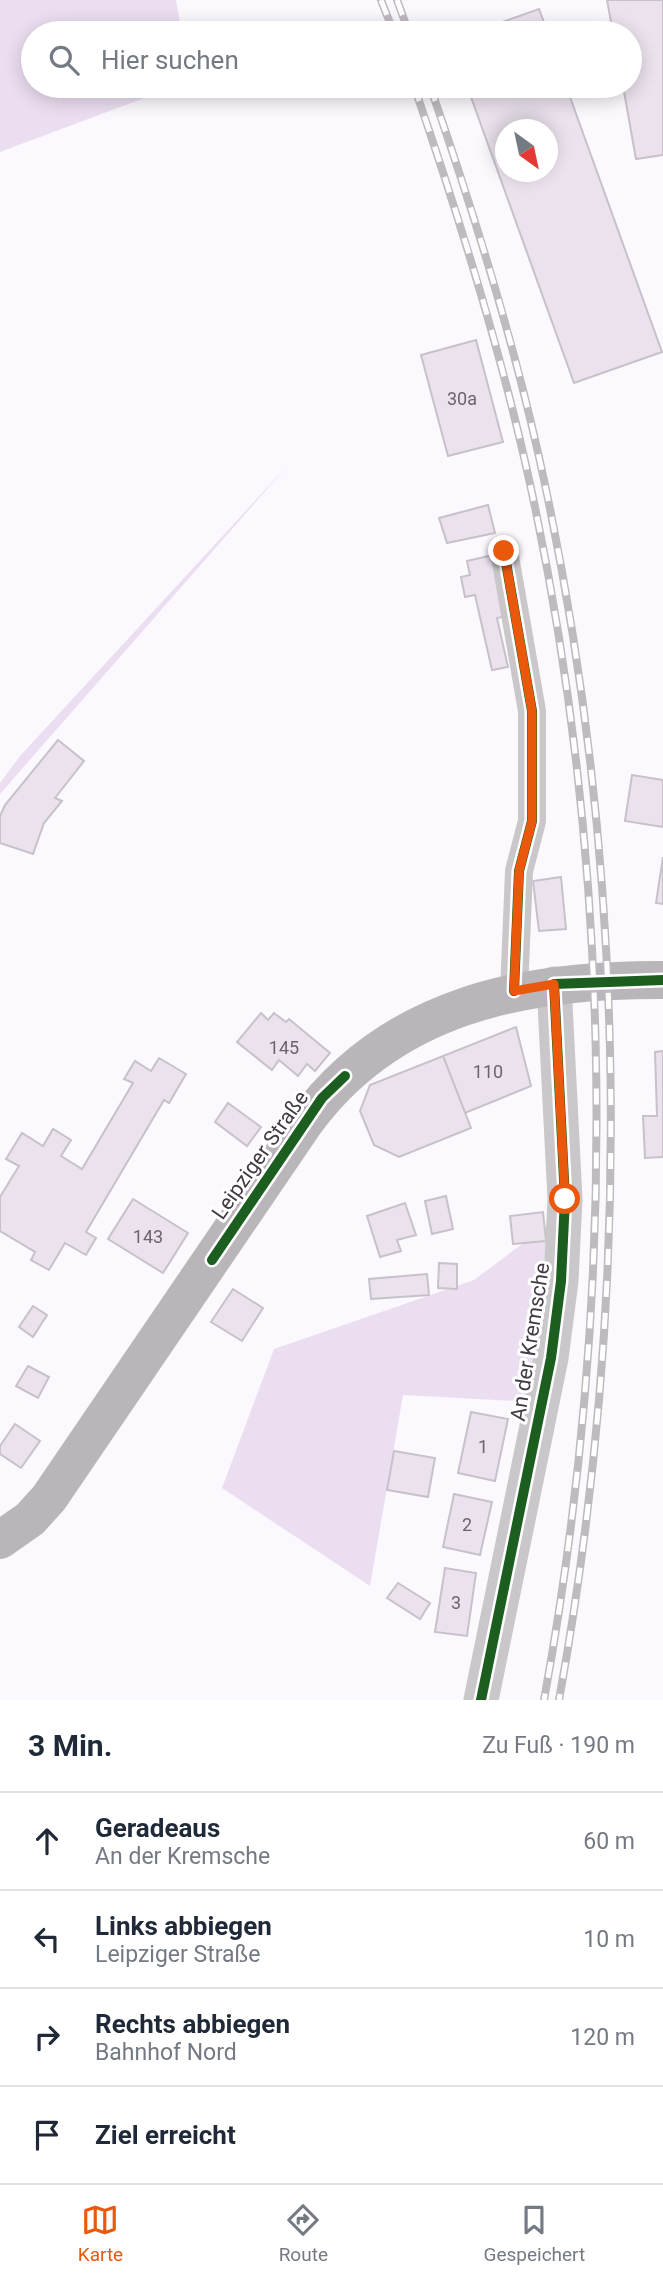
<!DOCTYPE html>
<html lang="de">
<meta charset="utf-8">
<style>
:root{--surface:#fff;--page:#f2f2f3;--text:#1f2937;--muted:#747a83;--line:#e0e1e3;--accent:#ea580c}
body{margin:0;font-family:Roboto,sans-serif;background:var(--page);color:var(--text)}
.compass{position:absolute;left:495px;top:119px;width:63px;height:63px;border-radius:50%;background:var(--surface);box-shadow:0 4px 18px #0003;rotate:147deg}
.stop{position:absolute;width:21px;height:21px;margin:-16px;border:5px solid #ea580c;border-radius:50%;background:#fff}
.stop.end{background:#ea580c;border-color:#fff;box-shadow:0 2px 7px #0008}
.list{margin:0;padding:0;list-style:none}
h2{display:flex;justify-content:space-between;align-items:center;height:91px;margin:0;padding:0 28px;font-size:30px}
h2 small{font-size:23px;font-weight:400;color:var(--muted)}
.list li{display:grid;grid-template-columns:46px 1fr auto;gap:21px;align-items:center;box-sizing:border-box;height:98px;padding:0 28px;border-top:2px solid var(--line)}
.list b{display:block;font-size:26px;white-space:nowrap}
.list p{margin:0;font-size:23px;white-space:nowrap;color:var(--muted)}
.list em{font-size:23px;font-style:normal;color:var(--muted)}
.icon{flex:none;width:38px;height:38px;fill:none;stroke:currentColor;stroke-width:2;stroke-linecap:round;stroke-linejoin:round}
.map{position:relative;flex:none;width:663px;height:1700px;overflow:hidden}
.search{position:absolute;background:var(--surface);box-shadow:0 4px 18px #0003;left:21px;right:21px;top:21px;height:77px;display:flex;align-items:center;gap:18px;box-sizing:border-box;padding:0 24px;border-radius:38px;color:var(--muted);font-size:26px}
.sheet{height:483px;background:var(--surface)}
nav{display:flex;justify-content:space-around;align-items:center;box-sizing:border-box;height:98px;border-top:2px solid var(--line);background:var(--surface);font-size:19px;color:var(--muted)}
nav a{display:grid;justify-items:center;gap:4px}
nav .on{color:var(--accent)}
.map>svg:first-child{display:block}
</style>
<div class="map">
<svg width="663" height="1700" viewBox="0 0 663 1700">
<rect width="100%" height="100%" fill="#fcf9fe"/>
<!-- green -->
<g fill="#ebdef1">
<polygon points="0,0 176,0 182,33 33,33 33,86 160,86 147,97 0,152"/>
<polygon points="289,464 0,794 0,783 20,756"/>
<polygon points="557,1218 534,1402 403,1395 370,1586 222,1488 274,1349 474,1280"/>
</g>
<!-- building -->
<g fill="#ebe2ee" stroke="#c7c1c9" stroke-width="2" fill-rule="evenodd">
<polygon points="607,0 663,0 663,155 636,159 623,86 630,86 630,33 613,33"/>
<polygon points="539,9 548,33 471,33"/>
<path d="M467,86H566L662,352L574,383ZM505,130H548V172H505Z"/>
<polygon points="476,340 503,442 448,456 421,355"/>
<polygon points="488,505 495,533 447,543 439,518"/>
<polygon points="493,555 507,616 497,618 508,667 492,670 475,595 465,597 461,577 470,575 467,561"/>
<polygon points="58,740 84,761 55,798 62,801 44,823 33,854 0,843 0,816 5,805"/>
<polygon points="632,775 663,780 663,827 625,821"/>
<polygon points="663,857 663,904 656,903"/>
<polygon points="561,877 566,929 539,931 533,881"/>
<polygon points="261,1013 268,1020 274,1013 286,1022 289,1019 330,1053 315,1071 307,1064 298,1076 279,1060 272,1070 237,1042"/>
<polygon points="516,1027 531,1086 465,1113 443,1056"/>
<polygon points="663,1051 663,1157 645,1158 643,1116 657,1116 655,1052"/>
<polygon points="443,1056 471,1128 399,1157 374,1145 360,1111 370,1085"/>
<polygon points="159,1058 186,1074 169,1103 164,1100 86,1232 96,1238 86,1255 65,1243 49,1270 31,1260 35,1252 0,1231 0,1197 19,1166 6,1159 22,1133 43,1146 53,1129 71,1140 61,1156 82,1169 133,1083 124,1079 135,1061 151,1071"/>
<polygon points="228,1103 261,1127 247,1146 215,1122"/>
<polygon points="446,1196 453,1229 432,1234 425,1201"/>
<polygon points="133,1199 188,1233 163,1273 108,1239"/>
<polygon points="405,1203 416,1235 397,1240 401,1251 380,1257 367,1216"/>
<polygon points="543,1212 546,1241 513,1244 510,1216"/>
<polygon points="439,1263 457,1264 457,1289 438,1288"/>
<polygon points="427,1274 429,1295 371,1299 369,1279"/>
<polygon points="233,1289 263,1308 242,1341 211,1322"/>
<polygon points="33,1306 47,1315 33,1337 19,1327"/>
<polygon points="28,1366 49,1377 38,1398 16,1386"/>
<polygon points="471,1412 508,1419 495,1481 458,1473"/>
<polygon points="15,1424 40,1441 21,1468 0,1454 0,1446"/>
<polygon points="394,1451 435,1458 428,1497 387,1490"/>
<polygon points="454,1494 492,1502 480,1555 443,1547"/>
<polygon points="445,1568 476,1573 467,1636 435,1632"/>
<polygon points="398,1583 430,1603 420,1619 387,1598"/>
</g>
<g fill="none" stroke-linecap="round" stroke-linejoin="round">
<!-- minor -->
<polyline stroke="#cac7cb" stroke-width="28" points="504,551 532,711 532,821 519,871 514,991"/>
<!-- tertiary -->
<polyline stroke="#cac7cb" stroke-width="35" points="481,1700 551,1358 561,1281 565,1199 554,984"/>
<!-- primary -->
<path stroke="#b9b5bb" stroke-width="38" d="M0,1540L30,1519L49,1498L303,1125C389,1005 524,979 663,980"/>
<defs>
<g id="rail">
<polyline points="381,0 394,33"/>
<polyline points="397,0 409,33"/>
<path d="M414,86C456,208 495,331 524,457C616,859 618,1295 544,1700"/>
<path d="M430,86C472,207 511,331 539,457C629,863 633,1291 559,1700"/>
</g>
</defs>
<!-- rail casing -->
<use href="#rail" stroke="#bebabf" stroke-width="8"/>
<!-- rail -->
<use href="#rail" stroke="#fff" stroke-width="5" stroke-dasharray="16" stroke-linecap="butt"/>
<defs>
<g id="cycleway">
<polyline points="504,551 532,711 532,821 519,871 514,991"/>
<polyline points="212,1260 322,1098 345,1076"/>
<polyline points="481,1700 551,1358 561,1281 565,1199 554,984 663,980"/>
</g>
</defs>
<!-- cycleway casing -->
<use href="#cycleway" stroke="#fff" stroke-width="15"/>
<!-- cycleway -->
<use href="#cycleway" stroke="#1b5e20" stroke-width="10"/>
</g>
<g fill="none" stroke-linecap="round" stroke-linejoin="round">
<!-- route -->
<polyline stroke="#ea580c" stroke-width="9" points="504,551 532,711 532,821 519,871 514,991 554,984 565,1199"/>
</g>
<g text-anchor="middle" dominant-baseline="central" stroke-width="6" stroke-linejoin="round" paint-order="stroke">
<!-- number labels -->
<g font-size="18" fill="#6c636f">
<text x="462" y="398">30a</text>
<text x="284" y="1047">145</text>
<text x="488" y="1071">110</text>
<text x="148" y="1236">143</text>
<text x="483" y="1446">1</text>
<text x="467" y="1524">2</text>
<text x="456" y="1602">3</text>
</g>
<!-- street labels -->
<g font-size="21" fill="#423945" stroke="#fff">
<text transform="translate(260 1155) rotate(-55)">Leipziger Straße</text>
<text transform="translate(530 1342) rotate(-81)">An der Kremsche</text>
</g>
</g>
</svg>
<svg class="compass" viewBox="-18 -18 36 36"><path d="M0-13l5 13h-10z" fill="#e53935"/><path d="M0 13l5-13h-10z" fill="#747a83"/></svg>
<div class="stop" style="left:565px;top:1199px"></div>
<div class="stop end" style="left:504px;top:551px"></div>
<div class="search"><svg class="icon" aria-label="search" viewBox="0 0 24 24"><circle cx="10" cy="10" r="6"/><path d="M15 15l6 6"/></svg>Hier suchen</div>
</div>
<section class="sheet">
<h2>3 Min.<small>Zu Fuß · 190 m</small></h2>
<ul class="list">
<li><svg class="icon" aria-label="ahead" viewBox="0 0 24 24"><path d="M12 20V5M6 11l6-6 6 6"/></svg><div><b>Geradeaus</b><p>An der Kremsche</p></div><em>60 m</em></li>
<li><svg class="icon" aria-label="left" viewBox="0 0 24 24"><path d="M17 20v-9H6M10 6l-5 5 5 5"/></svg><div><b>Links abbiegen</b><p>Leipziger Straße</p></div><em>10 m</em></li>
<li><svg class="icon" aria-label="right" viewBox="0 0 24 24"><path d="M7 20v-9h11M14 6l5 5-5 5"/></svg><div><b>Rechts abbiegen</b><p>Bahnhof Nord</p></div><em>120 m</em></li>
<li><svg class="icon" aria-label="arrive" viewBox="0 0 24 24"><path d="M6 21V4h12l-3 4 3 4H6"/></svg><div><b>Ziel erreicht</b></div></li>
</ul>
</section>
<nav>
<a class="on"><svg class="icon" aria-label="map" viewBox="0 0 24 24"><path d="M3 6l6-2 6 2 6-2v14l-6 2-6-2-6 2zM9 4v14M15 6v14"/></svg>Karte</a>
<a><svg class="icon" aria-label="directions" viewBox="0 0 24 24"><path d="M12 3l9 9-9 9-9-9zM9 14v-3h6M13 9l2 2-2 2"/></svg>Route</a>
<a><svg class="icon" aria-label="saved" viewBox="0 0 24 24"><path d="M7 4h10v16l-5-4-5 4z"/></svg>Gespeichert</a>
</nav>
